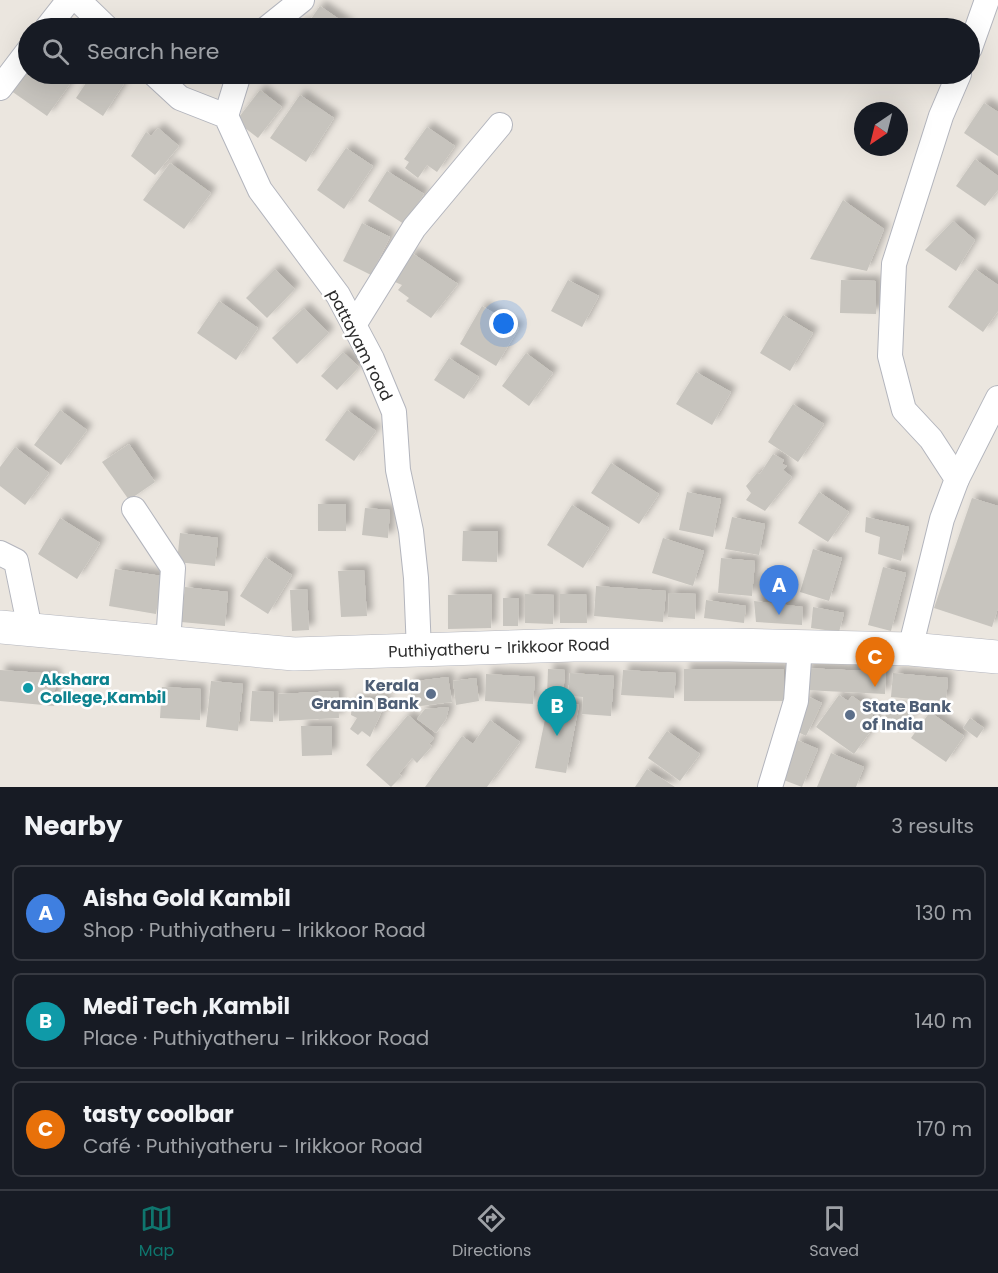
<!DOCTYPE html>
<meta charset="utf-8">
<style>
:root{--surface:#171b24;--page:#242831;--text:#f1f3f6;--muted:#9ea1a6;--line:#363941;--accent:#0f766e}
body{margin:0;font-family:Poppins,sans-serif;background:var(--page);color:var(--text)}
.compass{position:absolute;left:854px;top:102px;width:54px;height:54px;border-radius:50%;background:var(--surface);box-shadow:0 6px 24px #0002;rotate:215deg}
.you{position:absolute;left:504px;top:324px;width:21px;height:21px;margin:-15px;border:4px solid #fff;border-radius:50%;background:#1a73e8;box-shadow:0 0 0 9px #1a73e833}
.badge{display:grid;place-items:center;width:39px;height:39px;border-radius:50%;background:var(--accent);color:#fff;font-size:20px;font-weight:700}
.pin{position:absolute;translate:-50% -50px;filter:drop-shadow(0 2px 3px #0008)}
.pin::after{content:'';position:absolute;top:32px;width:21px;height:18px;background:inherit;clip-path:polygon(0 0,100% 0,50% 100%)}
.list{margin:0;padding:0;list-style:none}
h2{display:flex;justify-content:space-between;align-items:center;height:78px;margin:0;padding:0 24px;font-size:26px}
h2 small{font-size:20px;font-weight:400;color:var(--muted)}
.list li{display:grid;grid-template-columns:39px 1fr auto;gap:18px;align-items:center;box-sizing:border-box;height:96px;margin:0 12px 12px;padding:0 12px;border:2px solid var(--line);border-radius:9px}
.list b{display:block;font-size:22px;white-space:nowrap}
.list p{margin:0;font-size:20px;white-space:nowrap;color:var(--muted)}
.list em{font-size:20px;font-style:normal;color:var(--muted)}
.icon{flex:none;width:33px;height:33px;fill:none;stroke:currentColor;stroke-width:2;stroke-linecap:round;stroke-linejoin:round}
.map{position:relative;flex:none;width:998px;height:787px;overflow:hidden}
.search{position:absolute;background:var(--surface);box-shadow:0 6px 24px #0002;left:18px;right:18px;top:18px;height:66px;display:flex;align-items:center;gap:15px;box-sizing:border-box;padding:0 21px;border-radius:33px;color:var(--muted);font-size:22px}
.sheet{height:402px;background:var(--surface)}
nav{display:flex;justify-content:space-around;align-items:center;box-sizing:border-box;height:84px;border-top:2px solid var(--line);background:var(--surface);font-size:16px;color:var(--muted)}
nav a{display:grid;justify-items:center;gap:3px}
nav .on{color:var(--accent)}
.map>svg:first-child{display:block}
</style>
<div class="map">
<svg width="998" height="787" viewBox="0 0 998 787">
<defs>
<filter id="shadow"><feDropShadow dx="5.5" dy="-5.5" stdDeviation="3" flood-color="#0004"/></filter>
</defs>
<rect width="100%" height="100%" fill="#ebe6df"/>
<!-- building -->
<g fill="#c7c4be" filter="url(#shadow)">
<polygon points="320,6 349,26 348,28 297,28 302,22 306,26"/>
<polygon points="28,57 28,74 62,74 72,81 47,116 7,88"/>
<polygon points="92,74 125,74 129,76 103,116 76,98"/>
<polygon points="260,90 282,107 258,138 236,121"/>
<polygon points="300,95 334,118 306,162 270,138"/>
<polygon points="984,103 998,112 998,156 964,133"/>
<polygon points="427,127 455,146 437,172 427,165 418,178 405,168 409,162 404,159"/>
<polygon points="158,128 179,146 155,175 131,156 146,132 151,136"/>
<polygon points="346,148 373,166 344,209 317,190"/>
<polygon points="975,159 998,176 998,190 985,206 956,186"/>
<polygon points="170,163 211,193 184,229 143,200"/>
<polygon points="387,171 424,194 404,224 368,201"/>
<polygon points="843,200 884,229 867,271 810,259"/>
<polygon points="953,221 975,240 956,271 925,250"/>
<polygon points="362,223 390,237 371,275 343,261"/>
<polygon points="412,253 458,284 431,318 406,301 409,298 398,290 402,285 395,282"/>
<polygon points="275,269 295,289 267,318 246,298"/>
<polygon points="975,269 998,285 998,311 983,332 948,307"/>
<polygon points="568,280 599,296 582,327 551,311"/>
<polygon points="841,280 876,281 876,314 840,313"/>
<polygon points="219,301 258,328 236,360 197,333"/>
<polygon points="482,306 519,328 496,366 460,344"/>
<polygon points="304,308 329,333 297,364 272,338"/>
<polygon points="783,315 813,333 790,371 760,353"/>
<polygon points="343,352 359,367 337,390 321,376"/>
<polygon points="526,353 553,373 529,406 502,386"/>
<polygon points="449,358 479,377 464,399 434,380"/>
<polygon points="696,372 731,392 712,425 676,404"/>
<polygon points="793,404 824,424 798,462 768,442"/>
<polygon points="60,410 87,430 61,465 34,445"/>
<polygon points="347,410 376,431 354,461 325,440"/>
<polygon points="129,444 155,482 129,500 102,462"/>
<polygon points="15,447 49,473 25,505 0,486 0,467"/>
<polygon points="773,454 784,460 782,464 787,466 783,470 792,477 765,511 746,500 751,493 746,486 757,473 760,474"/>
<polygon points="611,463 659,494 639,524 591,493"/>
<polygon points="687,492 721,499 713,537 679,530"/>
<polygon points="819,492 849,512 828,542 798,523"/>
<polygon points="972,498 998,506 998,608 992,627 934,608"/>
<rect x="318" y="504" width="28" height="27"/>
<polygon points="572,505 609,528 583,568 547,545"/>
<polygon points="365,508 390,510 388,538 362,535"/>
<polygon points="732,517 765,524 759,555 725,549"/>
<polygon points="866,517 909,527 901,561 878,554 880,537 865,532"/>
<polygon points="60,518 100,543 77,579 38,554"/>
<polygon points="463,531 498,531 497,562 462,561"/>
<polygon points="180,533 218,538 215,566 177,562"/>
<polygon points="663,538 704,551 693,586 652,573"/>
<polygon points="813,549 842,558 829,601 800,592"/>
<polygon points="265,557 292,575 268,614 240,596"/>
<polygon points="721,558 755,561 752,596 718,593"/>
<polygon points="883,567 906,573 891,631 868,625"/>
<polygon points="115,569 162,576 156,614 109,606"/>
<polygon points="364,570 367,616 341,617 338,571"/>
<polygon points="596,586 666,591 663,622 594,616"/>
<polygon points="185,587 228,592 225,626 181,622"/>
<polygon points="307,589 309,630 292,631 290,590"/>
<polygon points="669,593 696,594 695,619 668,617"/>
<polygon points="492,594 491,628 448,629 448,595"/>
<polygon points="525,594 554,595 553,624 525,623"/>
<polygon points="560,594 586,594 587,623 560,623"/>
<polygon points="503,598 519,598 518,626 503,626"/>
<polygon points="706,600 746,606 744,623 704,618"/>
<polygon points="754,601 803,607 802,625 756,622"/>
<polygon points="813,607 844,613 839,632 811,628"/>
<polygon points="805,668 886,672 885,694 804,690"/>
<polygon points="548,669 565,670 563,698 547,697"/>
<rect x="684" y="669" width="100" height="32"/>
<polygon points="0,670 56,674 54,706 0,701"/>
<polygon points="623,670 676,673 674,698 621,695"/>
<polygon points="570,673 614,676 611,716 582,714 583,697 568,696"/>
<polygon points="893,673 948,678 946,702 891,697"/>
<polygon points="486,674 535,677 533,704 485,701"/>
<polygon points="448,677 452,702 413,707 409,682"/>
<polygon points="476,678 479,701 456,705 453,681"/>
<polygon points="211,681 243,684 238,731 206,727"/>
<polygon points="162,687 201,689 200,720 160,718"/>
<polygon points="252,691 274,692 273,722 250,721"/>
<polygon points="338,691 339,718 279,721 278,694"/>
<polygon points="839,695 848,701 852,696 875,712 872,716 878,721 854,754 816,727"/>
<polygon points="807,696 822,703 806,736 792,729"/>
<polygon points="388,698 370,737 362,731 358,735 350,729 357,718 351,715 352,701"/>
<polygon points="549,700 579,705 566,773 535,768"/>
<polygon points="449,707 446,719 436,733 417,719 425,709"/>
<polygon points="885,708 910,708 911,721 886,722"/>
<polygon points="930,712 964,736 946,762 911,738"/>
<polygon points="408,715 434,738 429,744 432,746 417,763 412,758 399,774 402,776 391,787 366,765"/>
<polygon points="970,718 984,728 977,738 963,728"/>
<polygon points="490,720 520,742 487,787 425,787 462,736 473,744"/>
<polygon points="301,726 332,726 332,755 302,756"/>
<polygon points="667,731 700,754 680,781 648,758"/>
<polygon points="797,740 818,749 802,787 781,779"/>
<polygon points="831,753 864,767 856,787 817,787"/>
<polygon points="647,769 675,787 635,787"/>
</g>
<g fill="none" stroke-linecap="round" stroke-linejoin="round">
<defs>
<g id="street">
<polyline points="78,0 107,28"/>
<polyline points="47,28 69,0"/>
<polyline points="267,28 302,0"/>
<polyline points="970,48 987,0"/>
<polyline points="154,74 180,98 226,116 260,190 338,295 372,359 394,412 398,470 411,531 416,578 419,651"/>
<polyline points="0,88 28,51"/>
<polyline points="226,116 239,74"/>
<polyline points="354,325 414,228 500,125"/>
<polyline points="957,479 998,398"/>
<polyline points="134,509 173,568 168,643"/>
<polyline points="0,553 16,561 30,629"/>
<polyline points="910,649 942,519 957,479 931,439 904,410 890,356 894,264 941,116 959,74"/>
<polyline points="770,787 796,701 800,646"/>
</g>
<polyline id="secondary" points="0,627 294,654 573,645 728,645 910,649 998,657"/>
</defs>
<!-- street casing -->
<use href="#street" stroke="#b3b5bd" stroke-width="26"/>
<!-- secondary casing -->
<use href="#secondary" stroke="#b3b5bd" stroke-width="34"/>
<!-- street -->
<use href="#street" stroke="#fff" stroke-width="24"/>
<!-- secondary -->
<use href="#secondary" stroke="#fff" stroke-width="33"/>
</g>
<!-- markers -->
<circle fill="#0f9aa8" stroke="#fff" stroke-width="2" cx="28" cy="688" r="6"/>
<g fill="#5c6f8a" stroke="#fff" stroke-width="2">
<circle cx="431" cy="694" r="6"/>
<circle cx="850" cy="715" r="6"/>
</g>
<g text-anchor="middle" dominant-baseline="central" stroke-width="5" stroke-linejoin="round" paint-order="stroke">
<!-- street labels -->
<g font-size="16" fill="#2b2b2b" stroke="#fff">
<text transform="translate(360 345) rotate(63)">pattayam road</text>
<text transform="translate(499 648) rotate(-2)">Puthiyatheru - Irikkoor Road</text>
</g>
<!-- culture labels -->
<g font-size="16" font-weight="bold" fill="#0d838f" stroke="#fff" text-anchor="start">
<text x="40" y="679">Akshara<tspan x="40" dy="18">College,Kambil</tspan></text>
</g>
<!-- service labels -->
<g font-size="16" font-weight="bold" fill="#4e5e75" stroke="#fff" text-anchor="end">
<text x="419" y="685">Kerala<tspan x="419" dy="18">Gramin Bank</tspan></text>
<text x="862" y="706" text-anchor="start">State Bank<tspan x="862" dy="18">of India</tspan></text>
</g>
</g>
</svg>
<svg class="compass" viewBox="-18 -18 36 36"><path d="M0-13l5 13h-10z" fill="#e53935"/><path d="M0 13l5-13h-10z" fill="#9ea1a6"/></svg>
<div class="you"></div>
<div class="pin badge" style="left:779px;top:615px;background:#3f7fe0">A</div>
<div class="pin badge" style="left:557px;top:736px;background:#0f9aa8">B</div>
<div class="pin badge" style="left:875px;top:687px;background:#e8710a">C</div>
<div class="search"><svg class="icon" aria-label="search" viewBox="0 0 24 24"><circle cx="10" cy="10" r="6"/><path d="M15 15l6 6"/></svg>Search here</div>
</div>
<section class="sheet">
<h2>Nearby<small>3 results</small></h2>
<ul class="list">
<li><span class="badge" style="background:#3f7fe0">A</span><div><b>Aisha Gold Kambil</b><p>Shop · Puthiyatheru - Irikkoor Road</p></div><em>130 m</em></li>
<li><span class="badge" style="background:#0f9aa8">B</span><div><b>Medi Tech ,Kambil</b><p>Place · Puthiyatheru - Irikkoor Road</p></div><em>140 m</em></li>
<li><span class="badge" style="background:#e8710a">C</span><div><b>tasty coolbar</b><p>Café · Puthiyatheru - Irikkoor Road</p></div><em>170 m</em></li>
</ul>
</section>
<nav>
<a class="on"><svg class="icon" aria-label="map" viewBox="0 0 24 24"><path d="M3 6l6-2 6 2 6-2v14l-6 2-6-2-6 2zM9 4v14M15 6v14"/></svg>Map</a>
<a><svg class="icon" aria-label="directions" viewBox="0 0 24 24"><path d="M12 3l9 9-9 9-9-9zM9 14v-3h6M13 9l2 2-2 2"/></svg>Directions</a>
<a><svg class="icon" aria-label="saved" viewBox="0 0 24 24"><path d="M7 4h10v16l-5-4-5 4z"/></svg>Saved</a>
</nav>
